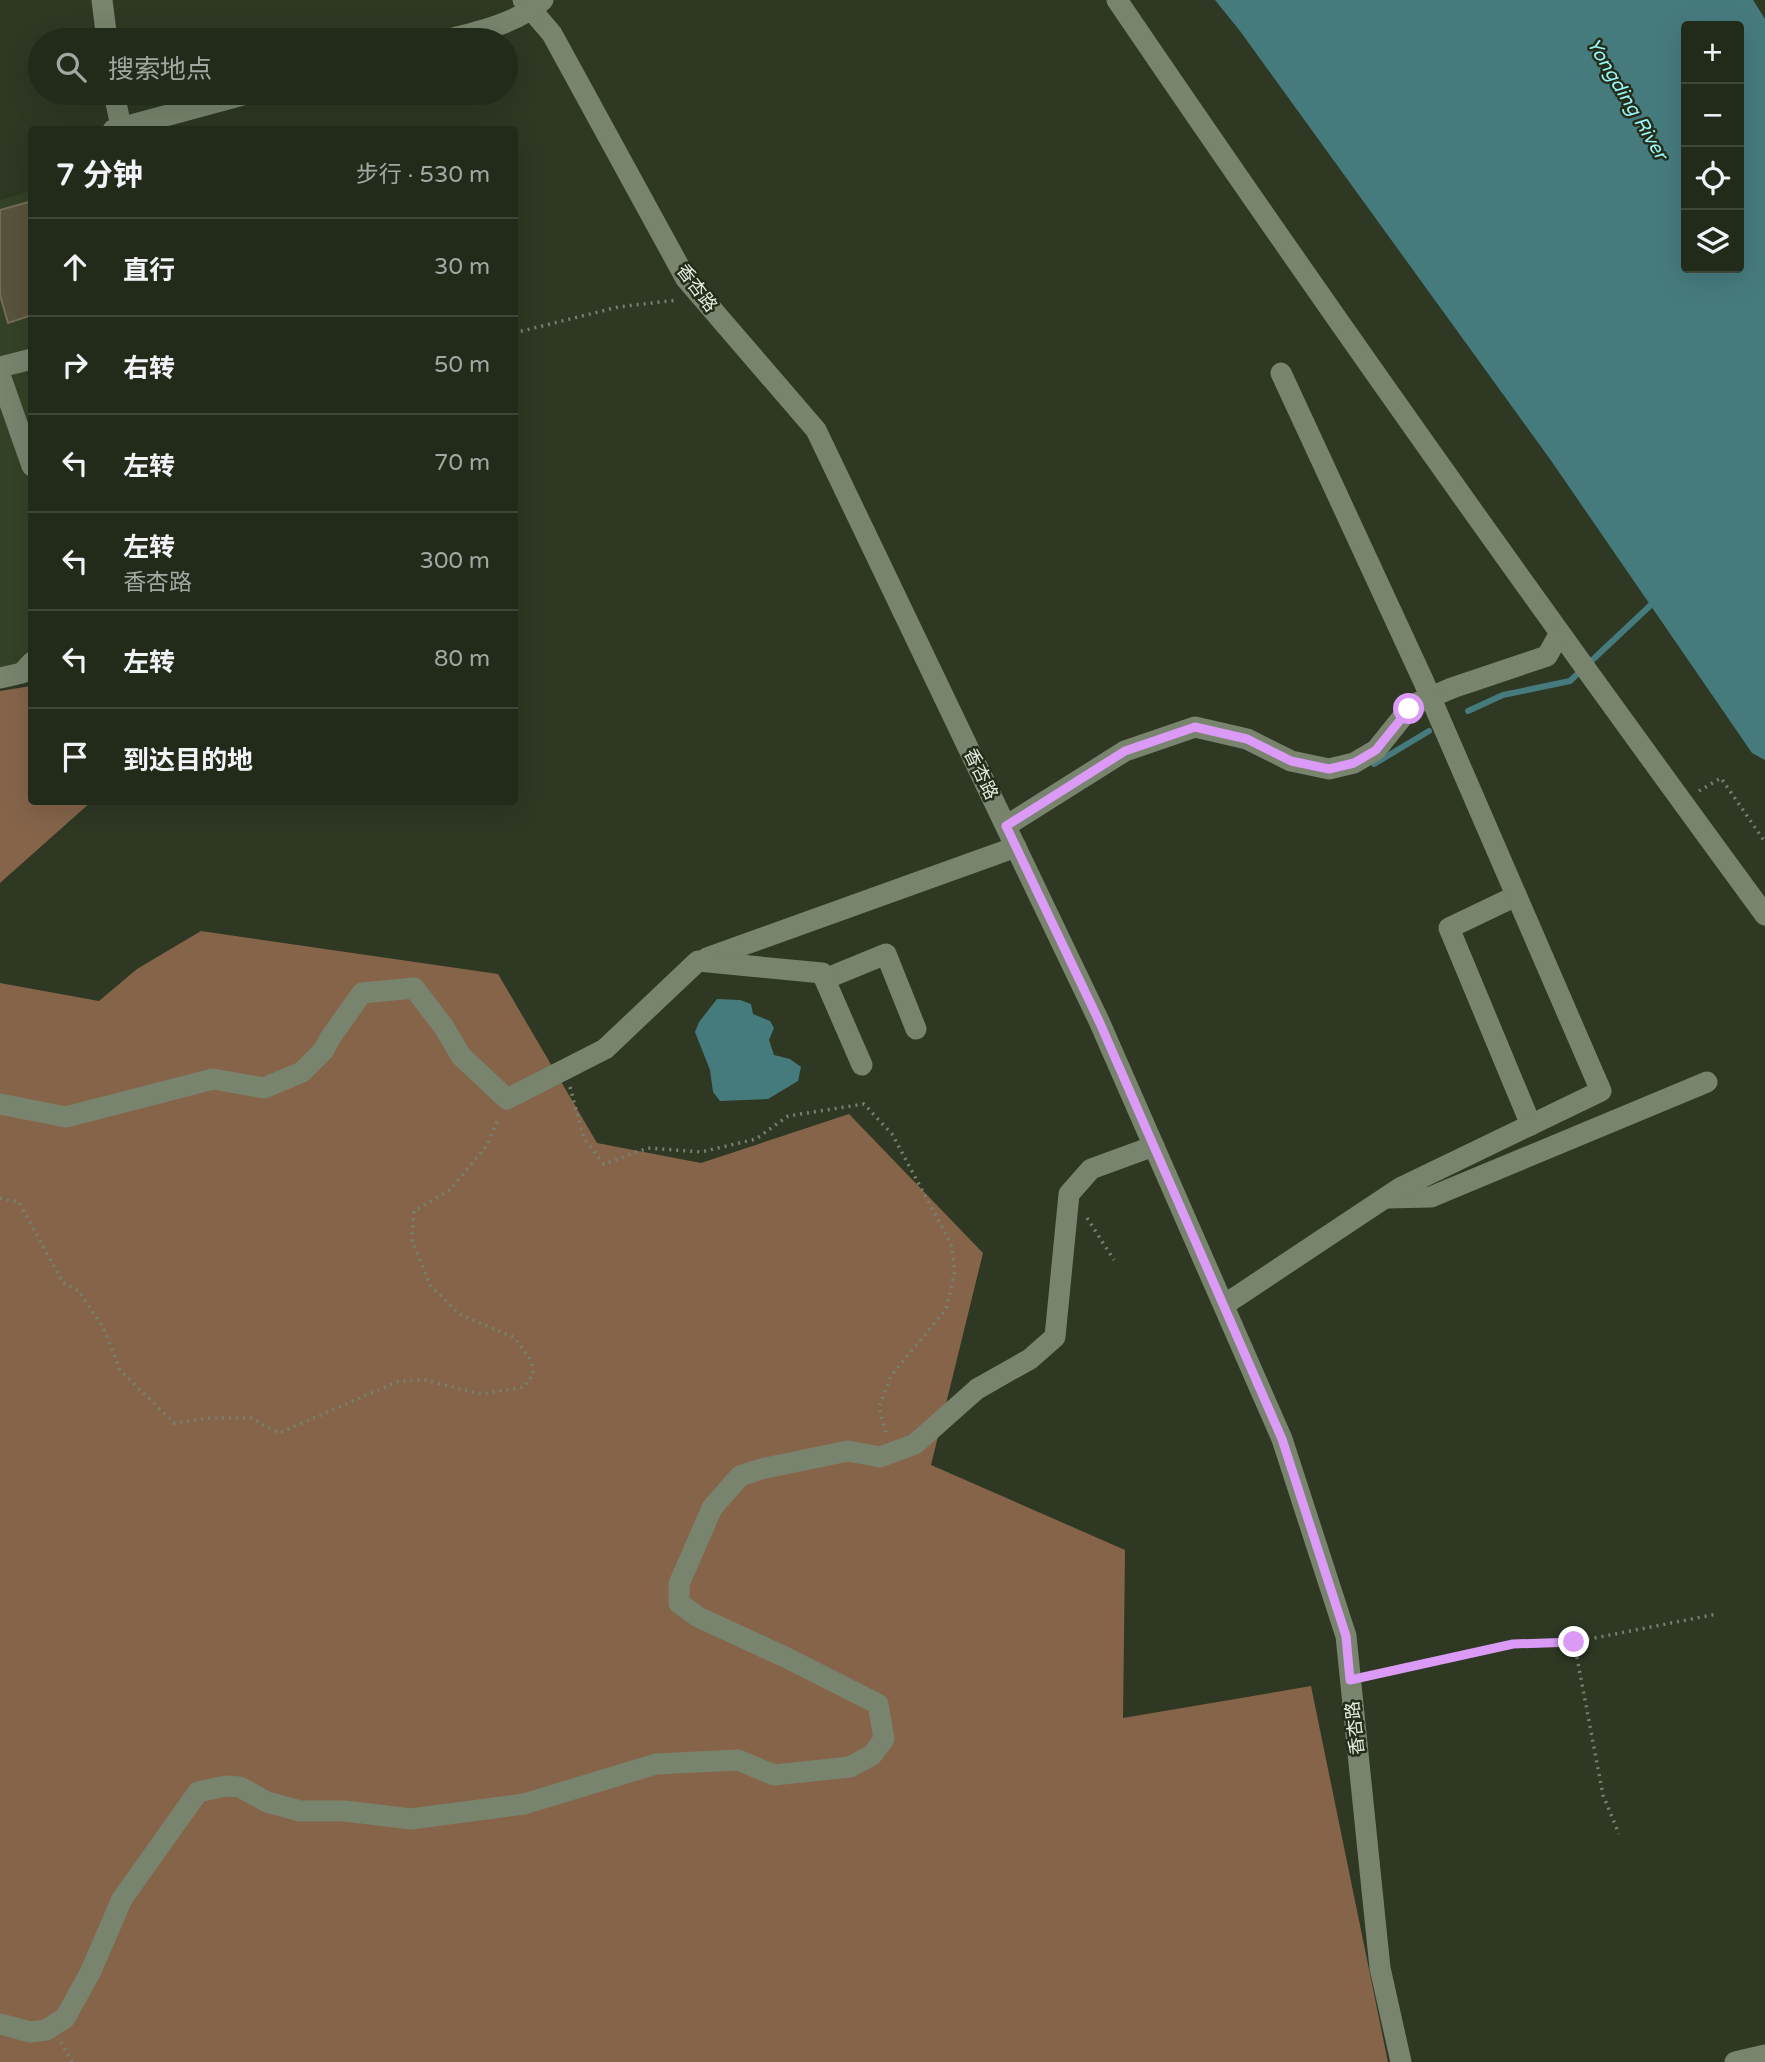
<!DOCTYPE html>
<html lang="zh">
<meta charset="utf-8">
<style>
:root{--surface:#222a1a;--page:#2e3627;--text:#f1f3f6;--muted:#a2a7a2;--line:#3f4639}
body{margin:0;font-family:"Varela Round","Noto Sans SC",sans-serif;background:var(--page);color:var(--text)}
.controls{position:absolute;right:21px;top:21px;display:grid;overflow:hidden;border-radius:7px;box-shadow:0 7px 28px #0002}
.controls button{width:63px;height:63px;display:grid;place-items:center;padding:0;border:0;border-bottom:2px solid var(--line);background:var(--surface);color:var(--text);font:35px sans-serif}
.stop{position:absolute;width:21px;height:21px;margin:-16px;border:5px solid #da9af6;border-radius:50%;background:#fff}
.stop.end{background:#da9af6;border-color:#fff;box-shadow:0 2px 7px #0008}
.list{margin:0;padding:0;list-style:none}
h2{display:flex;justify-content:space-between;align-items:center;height:91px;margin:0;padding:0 28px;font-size:30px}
h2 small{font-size:23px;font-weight:400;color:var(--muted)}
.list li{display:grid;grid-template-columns:46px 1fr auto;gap:21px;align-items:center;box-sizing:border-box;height:98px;padding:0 28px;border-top:2px solid var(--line)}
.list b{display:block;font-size:26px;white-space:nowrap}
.list p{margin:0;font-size:23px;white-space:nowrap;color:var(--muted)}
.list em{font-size:23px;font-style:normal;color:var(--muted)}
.icon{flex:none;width:38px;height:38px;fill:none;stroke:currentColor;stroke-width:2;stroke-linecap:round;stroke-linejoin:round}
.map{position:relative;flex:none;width:1765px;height:2062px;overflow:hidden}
.search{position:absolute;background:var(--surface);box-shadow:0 7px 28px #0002;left:28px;top:28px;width:490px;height:77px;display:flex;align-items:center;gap:18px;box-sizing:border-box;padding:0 24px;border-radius:38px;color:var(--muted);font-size:26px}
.panel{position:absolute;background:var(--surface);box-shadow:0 7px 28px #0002;left:28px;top:126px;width:490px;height:679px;border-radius:7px}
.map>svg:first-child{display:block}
</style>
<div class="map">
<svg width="1765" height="2062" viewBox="0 0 1765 2062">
<rect width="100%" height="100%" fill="#2e3823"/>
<!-- built -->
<polygon fill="#344227" points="31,191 31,680 0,686 0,200"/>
<!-- forest -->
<g fill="#85644a">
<polygon points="31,686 32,802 91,802 0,883 0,691"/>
<polygon points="201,931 498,974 597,1143 701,1163 849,1114 983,1253 931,1465 1125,1550 1123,1718 1311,1686 1388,2062 0,2062 0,983 99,1001 137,969"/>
</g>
<!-- water -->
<g fill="#467b7e" fill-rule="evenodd">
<path d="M1215,0H1753L1765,19V760L1752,753L1552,462L1240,31ZM1686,26H1739V268H1686Z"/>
<polygon points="717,999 740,1000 751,1004 753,1014 770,1021 774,1028 769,1040 774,1055 790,1059 801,1067 798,1081 768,1099 720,1101 713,1092 710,1070 695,1032 699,1022"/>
</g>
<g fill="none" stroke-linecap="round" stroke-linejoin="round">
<!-- stream -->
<g stroke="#467b7e" stroke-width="6">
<polyline points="1468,711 1503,695 1570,681 1654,602"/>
<polyline points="1374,764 1429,731"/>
</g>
</g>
<!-- building -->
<polygon fill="#59533b" stroke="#746d55" stroke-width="2" points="32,201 32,315 8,323 0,295 0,210"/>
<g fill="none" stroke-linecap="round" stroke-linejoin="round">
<!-- path -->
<g stroke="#78816f" stroke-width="3.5" stroke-dasharray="2 5" stroke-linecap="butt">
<polyline points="514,333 618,307 677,300"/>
<polyline points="1699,791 1721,778 1765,842"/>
<polyline points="570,1087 584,1139 604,1164 648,1148 701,1152 756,1139 788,1116 864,1104 892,1134 951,1244 955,1271 946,1309 891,1376 879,1407 886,1434"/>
<polyline points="0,1198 19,1202 63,1283 79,1291 105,1331 120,1370 174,1423 211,1418 251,1418 279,1433 399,1381 425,1380 481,1394 524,1387 533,1374 531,1360 515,1338 459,1314 430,1285 412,1240 414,1211 450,1190 487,1145 499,1117"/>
<polyline points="1087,1218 1114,1260"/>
<polyline points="1574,1642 1717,1614"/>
<polyline points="1369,1676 1513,1644 1574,1642 1603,1795 1619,1834"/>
<polyline points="61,2042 72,2062"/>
</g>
<!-- minor -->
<g stroke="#78846d" stroke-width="21">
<polyline points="102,0 107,40"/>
<polyline points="523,0 552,34 686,279 816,430 1099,1021 1282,1439 1346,1636 1380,1968 1401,2062"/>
<path d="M1117,0C1327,309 1544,614 1765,915"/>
<path d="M445,40C478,32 518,23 543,0"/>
<polyline points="114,93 121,127"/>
<polyline points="113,130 250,93"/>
<polyline points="0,367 32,359"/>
<polyline points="0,375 32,466"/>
<polyline points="0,678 22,673 32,662"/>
<polyline points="1006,826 1125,751 1195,727 1247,739 1291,761 1329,769 1354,763 1376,750 1409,709 1417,703 1452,688 1547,656 1560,633"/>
<polyline points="1516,896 1449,928 1531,1125"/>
<polyline points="707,958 1016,847"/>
<polyline points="825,979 886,954 916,1029"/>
<polyline points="0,1104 66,1117 213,1079 264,1088 302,1072 324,1050 330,1038 362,993 414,988 444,1027 461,1056 507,1099 605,1049 698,961 822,973 862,1065"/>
<polyline points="1388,1198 1431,1197 1707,1082"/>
<polyline points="1224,1305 1400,1188 1601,1091 1423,680 1281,373"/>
<polyline points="0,2024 30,2032 46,2030 65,2018 90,1973 122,1899 198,1792 226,1786 240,1787 267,1802 300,1811 345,1811 411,1819 524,1804 656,1764 738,1760 774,1775 850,1767 872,1755 884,1739 878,1704 785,1657 698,1617 679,1603 679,1584 712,1508 740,1476 761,1469 848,1451 880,1457 915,1444 977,1389 1030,1359 1055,1337 1069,1194 1091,1169 1154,1146"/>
<polyline points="1735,2062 1765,2055"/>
</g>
</g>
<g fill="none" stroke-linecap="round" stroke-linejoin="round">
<!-- route -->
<polyline stroke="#da9af6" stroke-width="9" points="1409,709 1376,750 1354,763 1329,769 1291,761 1247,739 1195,727 1125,751 1006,826 1099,1021 1282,1439 1346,1636 1350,1680 1513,1644 1574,1642"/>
</g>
<g text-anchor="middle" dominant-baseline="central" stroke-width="5" stroke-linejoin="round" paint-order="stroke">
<!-- street labels -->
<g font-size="18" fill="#e5ecdf" stroke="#242d1a">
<text transform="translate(697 288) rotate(53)">香杏路</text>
<text transform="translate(981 774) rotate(64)">香杏路</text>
<text transform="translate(1355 1728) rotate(-96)">香杏路</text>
</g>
<!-- water labels -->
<g font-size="19" font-style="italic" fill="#9bf6fa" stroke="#242d1a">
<text transform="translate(1627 99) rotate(59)">Yongding River</text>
</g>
</g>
</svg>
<div class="controls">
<button>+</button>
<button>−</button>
<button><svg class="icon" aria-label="locate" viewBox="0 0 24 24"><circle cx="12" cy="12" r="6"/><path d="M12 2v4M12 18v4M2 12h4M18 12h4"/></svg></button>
<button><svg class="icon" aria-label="layers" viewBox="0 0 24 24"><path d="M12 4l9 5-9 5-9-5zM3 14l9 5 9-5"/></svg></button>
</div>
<div class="stop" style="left:1409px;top:709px"></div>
<div class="stop end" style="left:1574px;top:1642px"></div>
<div class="search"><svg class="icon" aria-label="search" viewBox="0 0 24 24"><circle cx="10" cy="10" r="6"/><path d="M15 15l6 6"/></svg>搜索地点</div>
<section class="panel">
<h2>7 分钟<small>步行 · 530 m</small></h2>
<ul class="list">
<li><svg class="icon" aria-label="ahead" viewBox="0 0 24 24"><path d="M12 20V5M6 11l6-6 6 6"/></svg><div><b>直行</b></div><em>30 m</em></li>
<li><svg class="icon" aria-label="right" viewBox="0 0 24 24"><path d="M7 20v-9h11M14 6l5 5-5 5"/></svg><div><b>右转</b></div><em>50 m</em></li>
<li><svg class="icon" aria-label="left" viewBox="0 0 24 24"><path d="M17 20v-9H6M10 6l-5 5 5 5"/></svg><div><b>左转</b></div><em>70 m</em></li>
<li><svg class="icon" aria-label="left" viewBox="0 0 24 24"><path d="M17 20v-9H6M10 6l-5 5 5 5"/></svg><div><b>左转</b><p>香杏路</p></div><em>300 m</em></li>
<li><svg class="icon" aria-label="left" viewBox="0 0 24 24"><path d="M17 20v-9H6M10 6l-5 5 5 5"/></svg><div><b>左转</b></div><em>80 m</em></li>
<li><svg class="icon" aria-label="arrive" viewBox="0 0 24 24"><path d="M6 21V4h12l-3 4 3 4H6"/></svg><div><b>到达目的地</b></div></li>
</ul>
</section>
</div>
